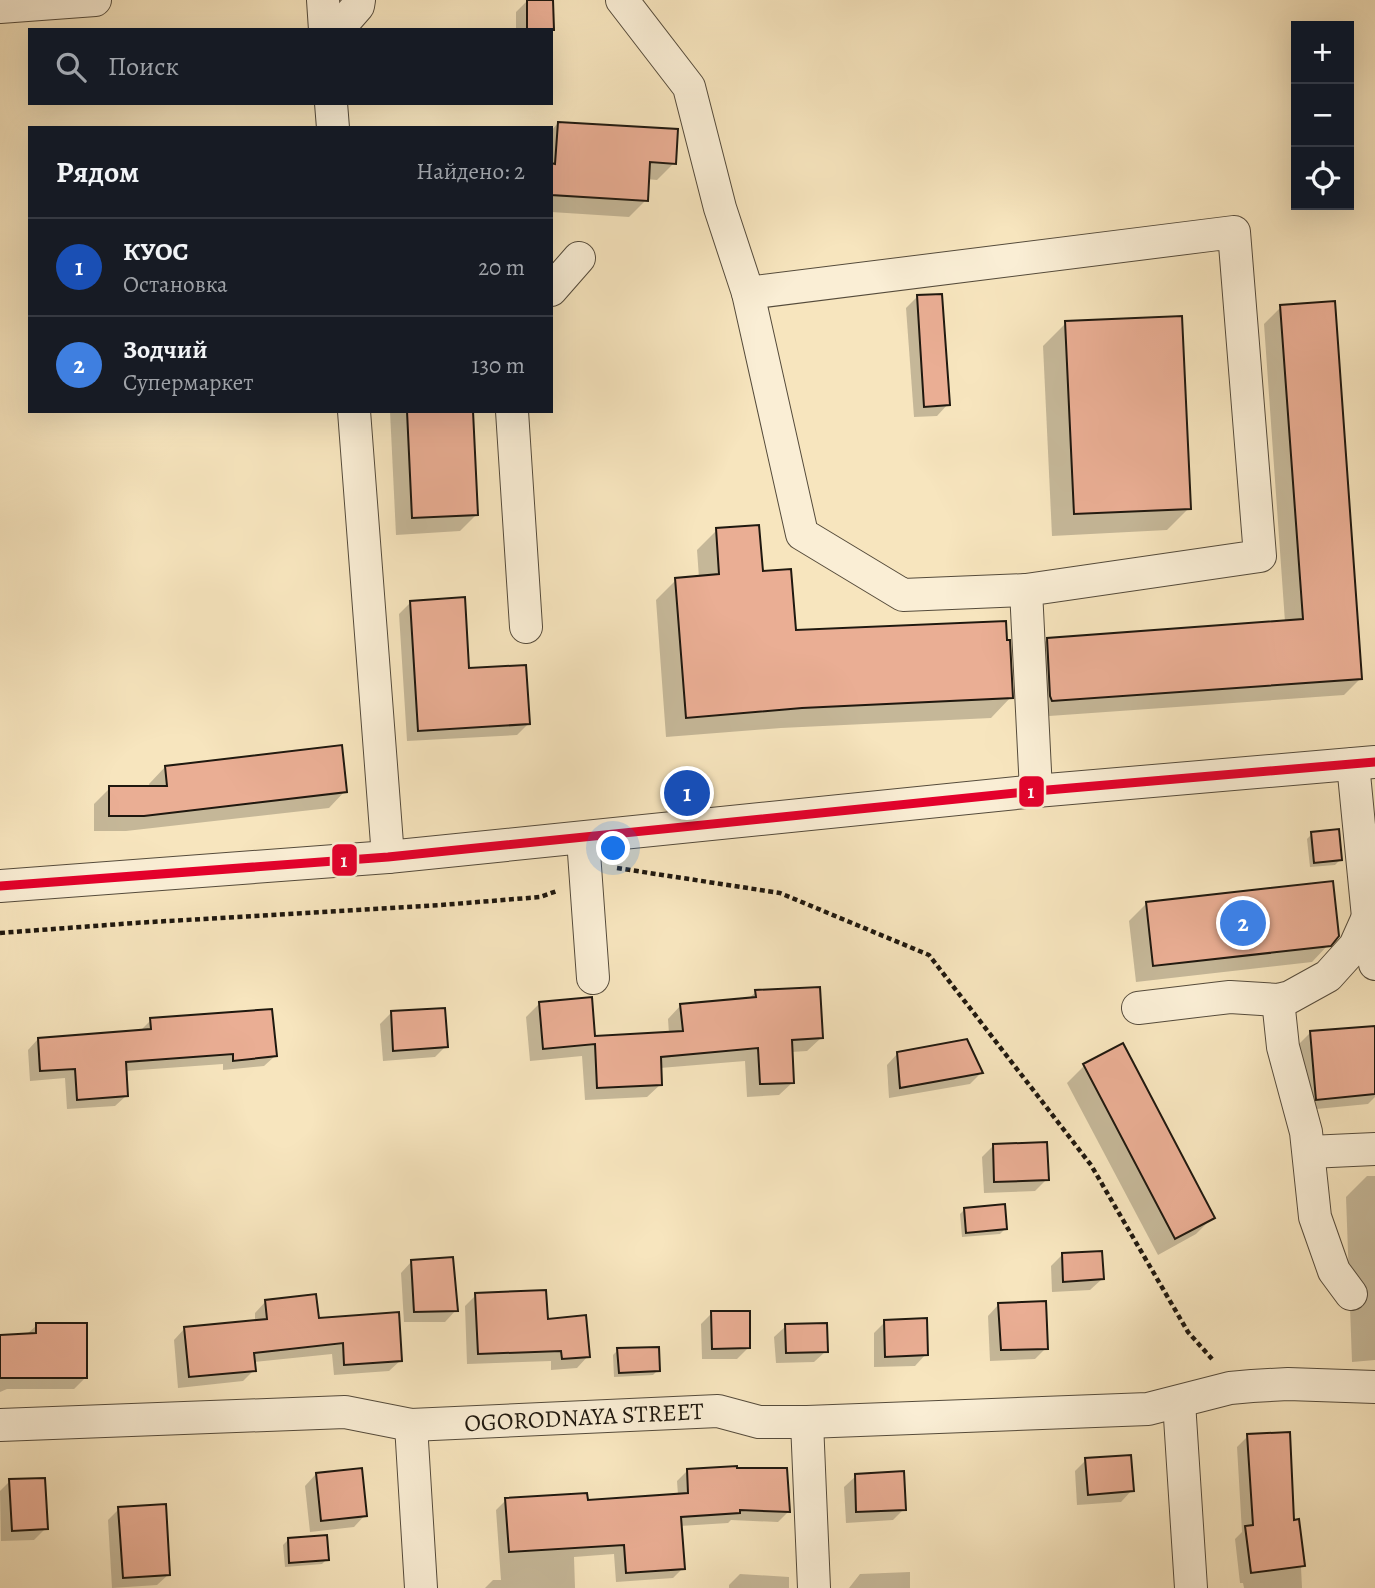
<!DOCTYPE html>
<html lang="ru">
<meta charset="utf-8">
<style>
:root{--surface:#171b24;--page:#20242c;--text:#f1f3f6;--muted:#9ea1a6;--line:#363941;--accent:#d93025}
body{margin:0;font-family:Alegreya,serif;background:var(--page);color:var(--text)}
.controls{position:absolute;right:21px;top:21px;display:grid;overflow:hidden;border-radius:0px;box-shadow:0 7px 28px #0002}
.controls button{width:63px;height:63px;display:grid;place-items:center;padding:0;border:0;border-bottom:2px solid var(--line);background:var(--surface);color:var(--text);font:35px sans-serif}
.you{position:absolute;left:614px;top:849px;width:24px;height:24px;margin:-18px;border:5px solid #fff;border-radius:50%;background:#1a73e8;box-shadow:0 0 0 10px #1a73e833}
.badge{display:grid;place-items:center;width:46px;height:46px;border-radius:50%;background:var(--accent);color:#fff;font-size:23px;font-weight:700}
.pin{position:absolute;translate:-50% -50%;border:4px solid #fff;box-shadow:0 2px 7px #0006}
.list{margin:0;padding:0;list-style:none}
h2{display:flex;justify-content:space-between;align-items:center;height:91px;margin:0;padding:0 28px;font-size:30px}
h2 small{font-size:23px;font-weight:400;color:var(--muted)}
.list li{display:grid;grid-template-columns:46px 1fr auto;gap:21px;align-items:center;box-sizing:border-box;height:98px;padding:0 28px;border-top:2px solid var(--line)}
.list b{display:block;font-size:26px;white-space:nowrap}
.list p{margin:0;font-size:23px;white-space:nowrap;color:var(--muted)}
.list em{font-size:23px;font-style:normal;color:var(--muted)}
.icon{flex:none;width:38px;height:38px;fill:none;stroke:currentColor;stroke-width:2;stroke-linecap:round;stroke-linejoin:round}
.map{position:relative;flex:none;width:1375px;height:1588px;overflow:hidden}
.search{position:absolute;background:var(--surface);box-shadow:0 7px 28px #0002;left:28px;top:28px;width:525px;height:77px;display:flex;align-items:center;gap:18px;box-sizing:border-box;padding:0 24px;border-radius:0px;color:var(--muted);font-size:26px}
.panel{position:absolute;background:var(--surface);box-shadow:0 7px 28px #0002;left:28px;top:126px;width:525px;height:287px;border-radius:0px}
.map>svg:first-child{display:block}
</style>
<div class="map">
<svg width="1375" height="1588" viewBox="0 0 1375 1588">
<rect width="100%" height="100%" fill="#f7e5be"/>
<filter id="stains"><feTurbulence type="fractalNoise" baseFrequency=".00286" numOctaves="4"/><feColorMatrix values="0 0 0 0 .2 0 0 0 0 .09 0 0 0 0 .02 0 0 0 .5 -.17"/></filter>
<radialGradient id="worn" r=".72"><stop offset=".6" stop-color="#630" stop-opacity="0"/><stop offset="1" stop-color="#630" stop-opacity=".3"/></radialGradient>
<!-- shadow -->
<g fill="#0003">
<polygon points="527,1 552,1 551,84 551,30 516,30 516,12"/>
<polygon points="558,123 674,163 657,180 647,179 646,200 629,217 551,212 551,131"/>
<polygon points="917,297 948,404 937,416 914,417 906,308"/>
<polygon points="1281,307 1361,678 1344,695 1035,717 1030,656 1048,639 1285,622 1264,324"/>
<polygon points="1066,323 1189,508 1167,530 1052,536 1043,346"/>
<polygon points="390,411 471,411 477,514 460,531 396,535"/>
<polygon points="717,530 795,632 1011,697 991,718 781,728 666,737 656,600 676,580 699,578 697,550"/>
<polygon points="410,603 468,670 528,724 517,735 407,741 399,614"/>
<polygon points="165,767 345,791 329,808 126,831 94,831 94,804 110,788 150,788 149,784"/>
<polygon points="1312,834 1340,860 1335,865 1310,867 1307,839"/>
<polygon points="1146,904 1329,944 1312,962 1136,982 1129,921"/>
<polygon points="756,992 821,1038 807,1051 791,1052 793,1082 779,1095 747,1097 745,1061 660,1068 661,1084 647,1097 585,1100 582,1056 530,1061 526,1017 540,1003 594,1037 669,1034 668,1019 681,1005 748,999"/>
<polygon points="391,1013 446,1046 435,1057 383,1061 380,1024"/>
<polygon points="151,1020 275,1056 264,1066 223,1070 223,1064 125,1071 126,1096 115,1106 67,1109 65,1078 30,1081 28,1050 38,1039 140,1031"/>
<polygon points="1310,1033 1375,1048 1375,1097 1368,1104 1306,1110 1299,1044"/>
<polygon points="1122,1045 1213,1217 1196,1234 1158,1255 1067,1083 1084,1066"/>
<polygon points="898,1053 981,1073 970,1084 889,1098 887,1065"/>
<polygon points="993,1146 1047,1179 1035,1191 984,1193 982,1157"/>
<polygon points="1367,1176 1375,1176 1375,1360 1352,1362 1346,1197"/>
<polygon points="965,1209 1005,1229 1000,1234 962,1237 960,1214"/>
<polygon points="1062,1255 1102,1279 1090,1290 1052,1292 1051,1266"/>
<polygon points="412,1261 456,1310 445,1322 404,1322 401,1273"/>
<polygon points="476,1295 546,1321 588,1356 577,1368 551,1370 551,1361 467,1364 465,1306"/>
<polygon points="266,1301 317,1320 401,1360 389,1371 334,1375 332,1354 254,1362 254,1370 243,1381 178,1388 174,1340 185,1328 255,1321 255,1313"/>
<polygon points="999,1304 1046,1348 1035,1359 990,1361 988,1316"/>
<polygon points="712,1313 749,1347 737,1359 702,1359 701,1324"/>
<polygon points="885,1322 926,1354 915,1366 874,1367 874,1333"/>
<polygon points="37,1325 85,1378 74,1389 7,1389 0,1392 0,1337 26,1335"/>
<polygon points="786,1326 826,1351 814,1362 776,1363 774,1337"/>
<polygon points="618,1350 658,1370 653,1375 614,1377 613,1355"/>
<polygon points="1248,1436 1293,1522 1303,1565 1301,1567 1302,1588 1244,1588 1243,1583 1240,1583 1235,1539 1242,1532 1237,1447"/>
<polygon points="1086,1460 1132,1490 1121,1502 1077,1505 1075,1471"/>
<polygon points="687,1471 788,1512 778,1522 731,1520 728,1523 680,1526 683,1568 673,1578 616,1582 614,1554 574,1557 575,1588 485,1588 493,1580 501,1580 496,1510 506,1500 586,1501 678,1495 677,1481"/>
<polygon points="316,1474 365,1515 354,1527 310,1532 305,1486"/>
<polygon points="856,1476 904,1509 893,1520 846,1523 844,1487"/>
<polygon points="10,1481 46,1528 34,1540 1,1541 0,1491"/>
<polygon points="119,1509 169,1574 157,1585 112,1588 108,1520"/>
<polygon points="288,1540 327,1559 322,1564 285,1567 283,1545"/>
<polygon points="910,1572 910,1588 849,1588 860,1574"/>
<polygon points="740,1574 789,1577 789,1588 729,1588 729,1585"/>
</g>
<!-- building -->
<g fill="#eaae94" stroke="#1f180f" stroke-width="2">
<polygon points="527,0 553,0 554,30 527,30"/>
<polygon points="558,122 678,129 676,164 650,162 648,201 551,195 551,163 555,164"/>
<polygon points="942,294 950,405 924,407 917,295"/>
<polygon points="1335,301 1362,679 1052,701 1050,696 1047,638 1303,619 1280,305"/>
<polygon points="1182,316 1191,509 1074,514 1065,321"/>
<polygon points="407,411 473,411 478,515 412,518"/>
<polygon points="759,525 763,571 791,569 796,630 1006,621 1007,640 1010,640 1013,698 802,708 686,718 675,578 719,574 716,528"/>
<polygon points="465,597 469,668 526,665 530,724 418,731 410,601"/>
<polygon points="342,745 347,792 144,816 109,816 109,786 167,786 165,766"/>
<polygon points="1339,829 1342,860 1314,863 1311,832"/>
<polygon points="1333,881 1339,936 1331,946 1153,966 1146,902"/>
<polygon points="820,987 823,1038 792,1040 794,1083 760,1084 758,1048 661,1057 662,1085 597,1088 595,1044 543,1049 539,1002 592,997 595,1036 683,1031 680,1004 756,997 755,990"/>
<polygon points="445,1008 448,1047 393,1051 391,1011"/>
<polygon points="272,1009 277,1056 233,1061 233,1054 126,1062 128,1096 77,1100 75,1069 40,1071 38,1038 151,1029 150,1018"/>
<polygon points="1375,1026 1375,1094 1316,1100 1310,1031"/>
<polygon points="967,1039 983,1073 900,1088 897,1052"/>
<polygon points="1123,1043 1215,1218 1175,1239 1083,1064"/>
<polygon points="1047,1142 1049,1180 994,1182 993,1144"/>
<polygon points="1005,1204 1007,1229 966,1233 964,1208"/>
<polygon points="1102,1251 1104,1279 1063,1282 1062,1253"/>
<polygon points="453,1257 458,1311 414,1312 411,1260"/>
<polygon points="546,1290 548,1319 586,1315 590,1357 562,1359 561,1351 478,1354 475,1293"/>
<polygon points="316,1294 319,1318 399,1312 402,1361 344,1365 343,1343 254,1353 256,1371 189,1377 184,1327 267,1319 265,1300"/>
<polygon points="1046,1301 1048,1349 1001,1350 998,1303"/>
<polygon points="711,1311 750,1311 750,1348 712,1349"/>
<polygon points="927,1318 928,1355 885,1357 884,1320"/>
<polygon points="36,1323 87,1323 87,1378 0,1378 0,1335 36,1333"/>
<polygon points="827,1323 828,1352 786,1353 785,1324"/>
<polygon points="659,1347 660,1371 619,1373 617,1348"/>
<polygon points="1290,1432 1294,1520 1299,1519 1305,1566 1251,1573 1245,1526 1253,1525 1247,1434"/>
<polygon points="1131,1455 1134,1491 1088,1495 1085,1458"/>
<polygon points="737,1466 737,1468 787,1468 790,1512 740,1510 740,1513 681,1517 685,1569 626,1573 624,1545 509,1552 505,1498 587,1493 588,1500 688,1493 687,1469"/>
<polygon points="362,1468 367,1516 321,1521 316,1473"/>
<polygon points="904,1471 906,1510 856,1512 855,1474"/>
<polygon points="45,1478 48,1529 12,1531 9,1479"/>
<polygon points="166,1504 170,1575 123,1578 118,1507"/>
<polygon points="327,1535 329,1560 289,1563 288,1538"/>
</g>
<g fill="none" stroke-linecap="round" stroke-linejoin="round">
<defs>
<g id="minor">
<polyline points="323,0 325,30"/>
<polyline points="622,0 689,87 720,208 748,293 1234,232 1260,556 1026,590 1036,791"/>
<polyline points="0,7 95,0"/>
<polyline points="337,30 358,6 359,0"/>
<polyline points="331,103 333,128"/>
<polyline points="551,290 579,258"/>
<polyline points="748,293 802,534 903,595 1026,590"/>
<polyline points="354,411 388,857"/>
<polyline points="512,411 526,627"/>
<polyline points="1353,764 1368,917 1375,964"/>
<polyline points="583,839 593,978"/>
<polyline points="0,886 388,857 1036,791 1375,762"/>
<polyline points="1278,1000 1283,1047 1306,1132 1315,1217 1334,1271 1351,1294"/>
<polyline points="1138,1008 1230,997 1278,1000 1290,997 1328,976 1355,946 1368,917"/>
<polyline points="1309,1152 1375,1149"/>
<polyline points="1179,1402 1191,1588"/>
<polyline points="807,1422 814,1588"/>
<polyline points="0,1425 345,1412 411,1425 718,1411 759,1422 807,1422 1148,1409 1230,1388 1252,1386 1288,1384 1375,1387"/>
<polyline points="411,1425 421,1588"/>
</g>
</defs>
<!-- minor casing -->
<use href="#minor" stroke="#554b3b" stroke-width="34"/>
<!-- path -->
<g stroke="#1f180f" stroke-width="4.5" stroke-dasharray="5 3.5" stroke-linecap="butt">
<polyline points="617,868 780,893 929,955 1091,1165 1188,1332 1212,1359"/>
<polyline points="0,933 134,923 441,905 540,897 557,891"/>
</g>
<!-- minor -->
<use href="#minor" stroke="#faeed5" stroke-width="32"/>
<defs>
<polyline id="bus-1" points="0,886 388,857 1036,791 1375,762"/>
</defs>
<!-- bus-1 casing -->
<use href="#bus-1" stroke="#faeed5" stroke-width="14"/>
<!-- bus-1 -->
<use href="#bus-1" stroke="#e4002b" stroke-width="9"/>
</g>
<g text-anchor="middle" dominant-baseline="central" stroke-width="5" stroke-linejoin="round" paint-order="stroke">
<!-- street labels -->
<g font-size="24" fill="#1f180f" stroke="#faeed5">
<text transform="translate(584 1417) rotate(-3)">OGORODNAYA STREET</text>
</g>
</g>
<g stroke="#faeed5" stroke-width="2.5">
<rect x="1018" y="775" width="27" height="33" rx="7" fill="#e4002b"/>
<rect x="331" y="843" width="27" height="34" rx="7" fill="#e4002b"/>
</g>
<g font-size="19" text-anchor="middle" font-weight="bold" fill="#fff">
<text x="1031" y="798">1</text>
<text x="344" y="867">1</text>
</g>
<rect width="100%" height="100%" filter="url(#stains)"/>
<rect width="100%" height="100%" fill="url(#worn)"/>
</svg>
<div class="controls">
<button>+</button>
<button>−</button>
<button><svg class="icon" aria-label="locate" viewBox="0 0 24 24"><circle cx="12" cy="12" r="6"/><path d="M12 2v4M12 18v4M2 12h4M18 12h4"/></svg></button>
</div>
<div class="you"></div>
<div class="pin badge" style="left:687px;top:793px;background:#1a4fb4">1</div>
<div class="pin badge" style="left:1243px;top:923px;background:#3f7fe0">2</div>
<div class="search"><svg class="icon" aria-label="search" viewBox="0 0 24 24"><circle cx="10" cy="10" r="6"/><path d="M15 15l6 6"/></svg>Поиск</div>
<section class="panel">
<h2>Рядом<small>Найдено: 2</small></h2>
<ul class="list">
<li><span class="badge" style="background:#1a4fb4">1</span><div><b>КУОС</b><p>Остановка</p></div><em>20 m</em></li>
<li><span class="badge" style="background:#3f7fe0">2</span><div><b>Зодчий</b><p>Супермаркет</p></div><em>130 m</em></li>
</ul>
</section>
</div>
